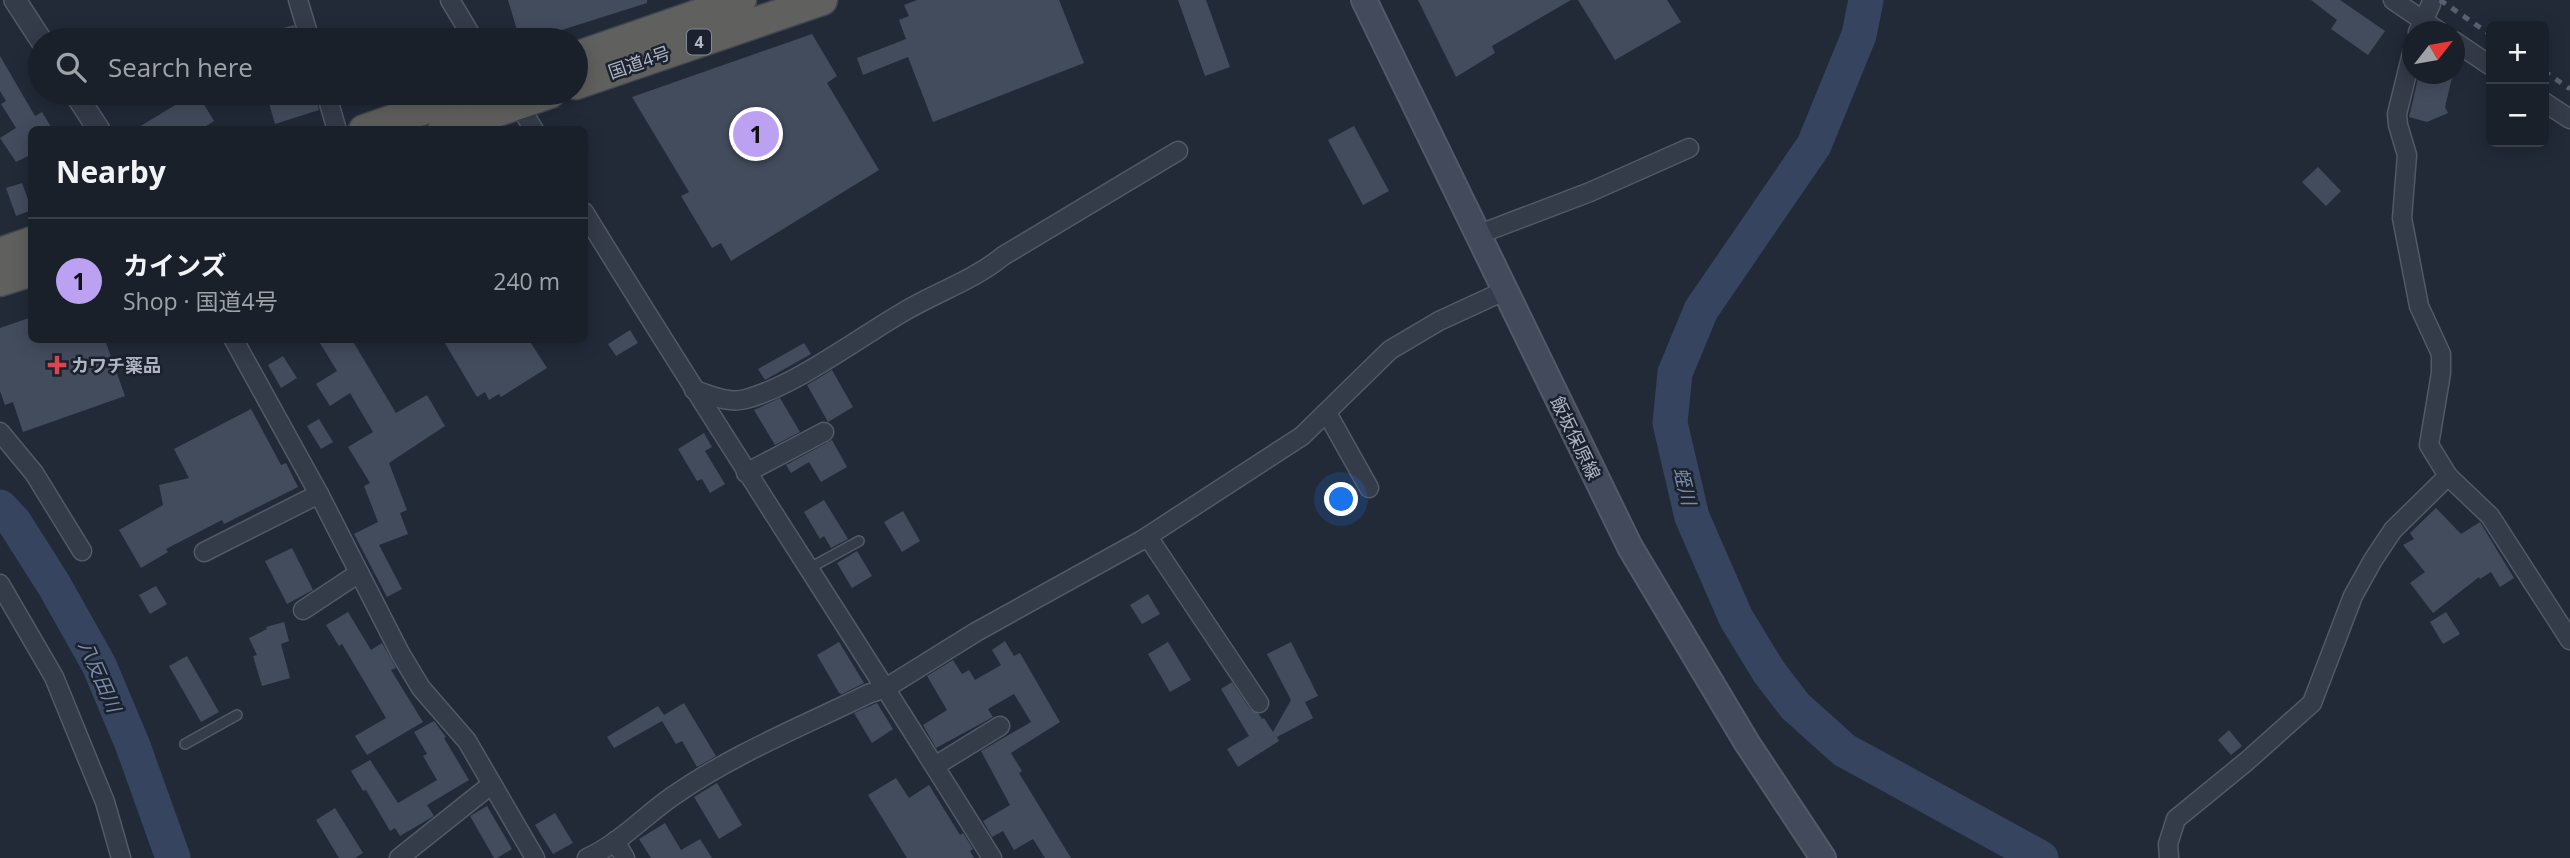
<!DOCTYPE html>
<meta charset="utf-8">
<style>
:root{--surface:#1a202a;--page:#272d36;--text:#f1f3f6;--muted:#9fa3a8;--line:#383e47;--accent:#bca0f2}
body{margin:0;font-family:"Open Sans","Noto Sans JP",sans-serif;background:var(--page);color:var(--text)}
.controls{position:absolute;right:21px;top:21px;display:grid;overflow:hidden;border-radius:10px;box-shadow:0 4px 18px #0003}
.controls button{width:63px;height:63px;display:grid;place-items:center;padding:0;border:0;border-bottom:2px solid var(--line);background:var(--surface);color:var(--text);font:35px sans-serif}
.compass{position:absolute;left:2402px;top:21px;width:63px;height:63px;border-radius:50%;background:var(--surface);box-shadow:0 4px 18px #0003;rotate:59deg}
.you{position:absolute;left:1342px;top:500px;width:24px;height:24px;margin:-18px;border:5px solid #fff;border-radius:50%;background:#1a73e8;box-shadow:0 0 0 10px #1a73e833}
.badge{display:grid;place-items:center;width:46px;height:46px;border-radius:50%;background:var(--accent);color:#111;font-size:23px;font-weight:700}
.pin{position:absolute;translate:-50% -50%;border:4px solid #fff;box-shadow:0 2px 7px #0006}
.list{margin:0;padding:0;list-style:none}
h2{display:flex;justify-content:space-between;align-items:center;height:91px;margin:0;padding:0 28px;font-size:30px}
h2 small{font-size:23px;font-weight:400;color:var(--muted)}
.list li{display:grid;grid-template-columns:46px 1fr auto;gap:21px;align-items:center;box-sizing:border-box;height:126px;padding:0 28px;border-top:2px solid var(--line)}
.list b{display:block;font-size:26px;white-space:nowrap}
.list p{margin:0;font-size:23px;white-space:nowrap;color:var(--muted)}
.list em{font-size:23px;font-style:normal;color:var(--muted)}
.icon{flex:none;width:38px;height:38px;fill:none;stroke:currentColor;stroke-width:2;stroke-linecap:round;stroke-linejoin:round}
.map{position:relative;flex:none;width:2570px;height:858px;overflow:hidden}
.search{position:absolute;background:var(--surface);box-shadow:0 4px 18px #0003;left:28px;top:28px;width:560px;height:77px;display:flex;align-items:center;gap:18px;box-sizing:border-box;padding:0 24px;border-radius:38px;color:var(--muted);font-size:26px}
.panel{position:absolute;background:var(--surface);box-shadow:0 4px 18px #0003;left:28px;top:126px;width:560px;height:217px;border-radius:10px}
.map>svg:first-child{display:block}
</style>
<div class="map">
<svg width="2570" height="858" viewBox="0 0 2570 858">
<rect width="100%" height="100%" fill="#222a38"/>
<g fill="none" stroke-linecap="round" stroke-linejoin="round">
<!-- river -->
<g stroke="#36445f" stroke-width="35">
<polyline points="1866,0 1859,35 1814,145 1701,310 1675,373 1670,423 1692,517 1736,618 1769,672 1795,706 1844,750 2041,858"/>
<polyline points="0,507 14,522 54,585 99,665 133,746 173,858"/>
</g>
</g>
<!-- building -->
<g fill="#434c5d">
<polygon points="508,0 647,0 647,3 530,40 520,40"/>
<polygon points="917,0 1059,0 1084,63 933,122 908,57 863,75 857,58 906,39 899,20 909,16 904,5"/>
<polygon points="1178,0 1206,0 1230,67 1205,76"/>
<polygon points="1418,0 1571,0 1492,46 1495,53 1456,77"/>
<polygon points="1578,0 1667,0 1681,22 1615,60"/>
<polygon points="2311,0 2340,0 2385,31 2368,55 2331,29 2337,20"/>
<polygon points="294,25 298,40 255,40 254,36"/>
<polygon points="812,34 837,76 827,83 879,170 731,261 721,243 712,248 681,196 689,192 632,97"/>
<polygon points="0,56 35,116 42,112 53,130 32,130 32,154 16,162 0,138 16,128 1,104 6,101 0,91"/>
<polygon points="2419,74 2453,74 2445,107 2448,113 2427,122 2409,117"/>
<polygon points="195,93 197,93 214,121 200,130 134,130"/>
<polygon points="266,93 315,93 319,110 275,124"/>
<polygon points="1354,126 1389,191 1363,205 1328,140"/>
<polygon points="2318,167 2341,191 2326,206 2302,182"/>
<polygon points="22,183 32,210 16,216 6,188"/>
<polygon points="32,317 32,340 105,340 125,396 23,432 13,402 5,405 0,391 0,328"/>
<polygon points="630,330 638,343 616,356 608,344"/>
<polygon points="318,340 352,340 396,413 427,395 445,426 389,463 407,510 400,513 408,534 379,545 402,589 387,597 354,534 378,522 364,486 370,483 348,447 373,432 350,393 330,406 316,384 337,371"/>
<polygon points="443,340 529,340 547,368 501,397 499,394 489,400 485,392 477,397"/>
<polygon points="804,343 811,354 765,380 758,369"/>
<polygon points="283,356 297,378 281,388 268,365"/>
<polygon points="832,370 853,407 828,422 807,385"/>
<polygon points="780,398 800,432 775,445 754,410"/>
<polygon points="251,409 281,465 286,463 298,487 224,524 222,520 166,549 168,552 141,568 119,530 163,505 159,485 189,478 174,449"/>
<polygon points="319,419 333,442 321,449 307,426"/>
<polygon points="704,433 712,447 705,451 725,484 710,493 702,479 697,481 678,449"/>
<polygon points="832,440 847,467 821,482 809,462 791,473 786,465"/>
<polygon points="824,500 848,539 831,548 824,536 820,539 804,512"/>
<polygon points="2436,508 2461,534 2480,522 2514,578 2500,587 2491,572 2480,579 2479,577 2433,613 2410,583 2425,572 2403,545 2414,539 2410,533"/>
<polygon points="903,511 920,541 902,552 884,522"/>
<polygon points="292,548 313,590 287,604 265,561"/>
<polygon points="857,551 872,576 852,588 837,563"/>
<polygon points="156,586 167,604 150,614 139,595"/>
<polygon points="1148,594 1160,614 1142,624 1130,605"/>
<polygon points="348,612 371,650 382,643 396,668 391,670 423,722 367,755 355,736 386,718 342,644 339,646 326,625"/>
<polygon points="2446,612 2460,634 2443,644 2430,622"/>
<polygon points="284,622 289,641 281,644 290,678 262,686 253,656 257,655 249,638 267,629 266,627"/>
<polygon points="1005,641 1014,656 1020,653 1060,722 1011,753 1022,771 1019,773 1071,858 1045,858 1033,839 1014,850 1003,831 992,837 983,821 1010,805 981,751 1031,722 1014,694 988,709 993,717 936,748 923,725 947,710 927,676 953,660 962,674 969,670 975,680 1001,665 992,650"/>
<polygon points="839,642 864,683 842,694 839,693 817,655"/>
<polygon points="1168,642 1191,680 1170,692 1148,654"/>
<polygon points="1291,642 1318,696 1305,702 1313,718 1277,737 1279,741 1238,767 1227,749 1249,736 1221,689 1232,682 1250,709 1259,714 1262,719 1264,718 1273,732 1291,700 1267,654"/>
<polygon points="187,656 219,712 201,722 169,666"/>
<polygon points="684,703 716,756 697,767 682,741 676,744 662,721 614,748 607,737 658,706 664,715"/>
<polygon points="877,703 893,729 872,743 854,713"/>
<polygon points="434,721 446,737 444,738 469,780 427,805 434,816 400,836 395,828 390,831 366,790 363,791 351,771 370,760 398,803 437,780 423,756 427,754 414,732"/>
<polygon points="2229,730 2242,746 2231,755 2218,740"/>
<polygon points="896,778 909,798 929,785 960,835 963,833 973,849 970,851 974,858 907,858 868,795"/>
<polygon points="717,783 742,825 719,839 694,797"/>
<polygon points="487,806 512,849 497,858 494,858 470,816"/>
<polygon points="335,808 363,853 355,858 339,858 316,820"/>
<polygon points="555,813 573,843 553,854 535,825"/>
<polygon points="665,823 681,850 700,839 712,858 651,858 639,839"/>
</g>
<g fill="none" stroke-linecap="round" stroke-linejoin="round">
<defs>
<g id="service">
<polyline points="808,569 859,541"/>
<polyline points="185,744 237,715"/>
</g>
<g id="minor">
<polyline points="298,0 310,40"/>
<polyline points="450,0 474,40"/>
<polyline points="2393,0 2440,32"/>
<polyline points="2418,32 2431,4"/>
<polyline points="2454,41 2491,66"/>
<polyline points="326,93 337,130"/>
<polyline points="2544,102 2570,119"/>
<polyline points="518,103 534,130"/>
<path d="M584,212C717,429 858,642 992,858"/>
<polyline points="1477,235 1590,192 1689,148"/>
<polyline points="234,340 319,494 400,653 421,688 467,741 535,858"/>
<path d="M694,390C711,395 728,404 746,399C797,385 858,338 905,311C937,292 974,280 1003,256L1178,151"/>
<polyline points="1327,413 1369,488"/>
<polyline points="0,432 34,473 82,551"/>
<polyline points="746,473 824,432"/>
<polyline points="2448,476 2490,516 2570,640"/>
<polyline points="1148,537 1259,703"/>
<polyline points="204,552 319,494"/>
<polyline points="0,584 54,677 105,802 121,858"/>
<polyline points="303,610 359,573"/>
<polyline points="935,766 1000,726"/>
<polyline points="615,841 625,858"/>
<polyline points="399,858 492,784"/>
<path d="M587,858C620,843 644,816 673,796C733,754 803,726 868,694L886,688L976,632L1142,540L1302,436L1390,350L1439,321L1504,291"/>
<polyline points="2169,858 2168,844 2176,819 2247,761 2312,703 2353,596 2373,560 2393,530 2448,476 2429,445 2441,373 2441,354 2419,306 2402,218 2407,155 2398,125 2397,114 2412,53"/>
</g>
<g id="tertiary">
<polyline points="15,0 41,40"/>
<polyline points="75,93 99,130"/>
</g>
<polyline id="secondary" points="1364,0 1630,547 1747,743 1823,858"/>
<g id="trunk">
<polyline points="576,57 741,0"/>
<polyline points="576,84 822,0"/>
<polyline points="364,130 471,93"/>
<polyline points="443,130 550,93"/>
<polyline points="0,253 32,242"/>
<polyline points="0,281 32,271"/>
</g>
</defs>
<!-- service casing -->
<use href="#service" stroke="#535966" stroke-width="12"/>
<!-- minor casing -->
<use href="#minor" stroke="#535966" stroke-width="21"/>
<!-- tertiary casing -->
<use href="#tertiary" stroke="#535966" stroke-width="24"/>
<!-- secondary casing -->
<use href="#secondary" stroke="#535966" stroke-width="28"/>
<!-- trunk casing -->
<use href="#trunk" stroke="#404653" stroke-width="33"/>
<!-- service -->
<use href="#service" stroke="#353c49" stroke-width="9"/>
<!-- minor -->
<use href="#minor" stroke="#353c49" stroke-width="18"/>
<!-- tertiary -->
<use href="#tertiary" stroke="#353c49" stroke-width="21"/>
<!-- secondary -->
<use href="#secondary" stroke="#434a5b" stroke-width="24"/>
<!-- trunk -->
<use href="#trunk" stroke="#60605e" stroke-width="30"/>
<!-- rail -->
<g stroke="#575f70" stroke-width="5" stroke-dasharray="7 7" stroke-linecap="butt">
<polyline points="2440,0 2491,35"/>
<polyline points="2544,71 2570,89"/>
</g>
</g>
<!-- markers -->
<path fill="#e0444e" stroke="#1b212d" stroke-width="2.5" d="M53.5 354.5h7v7h7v7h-7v7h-7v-7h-7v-7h7z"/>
<g text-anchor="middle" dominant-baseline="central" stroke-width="5" stroke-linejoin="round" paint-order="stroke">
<!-- shield labels -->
<rect fill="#1b212d" stroke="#838997" stroke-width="2" x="687" y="29.5" width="24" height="25" rx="5"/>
<g font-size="16" font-weight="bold" fill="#b0b6c5">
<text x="699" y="42">4</text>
</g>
<!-- street labels -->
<g font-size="18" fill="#b0b6c5" stroke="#1b212d">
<text transform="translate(639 62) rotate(-19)">国道4号</text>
<text transform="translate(1576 438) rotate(64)">飯坂保原線</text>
</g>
<!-- poi labels -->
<g font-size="18" font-weight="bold" fill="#b0b6c5" stroke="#1b212d" text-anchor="start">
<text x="71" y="365">カワチ薬品</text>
</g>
<!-- water labels -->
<g font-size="19" font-style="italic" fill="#798bac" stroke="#1b212d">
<text transform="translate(1685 486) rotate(76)">蛭川</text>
<text transform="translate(100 676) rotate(66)">八反田川</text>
</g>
</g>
</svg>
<div class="controls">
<button>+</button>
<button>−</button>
</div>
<svg class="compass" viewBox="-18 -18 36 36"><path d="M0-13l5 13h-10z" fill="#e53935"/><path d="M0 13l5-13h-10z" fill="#9fa3a8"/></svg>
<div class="you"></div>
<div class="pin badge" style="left:756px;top:134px">1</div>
<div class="search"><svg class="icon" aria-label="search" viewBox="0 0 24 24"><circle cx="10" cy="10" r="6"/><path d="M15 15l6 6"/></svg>Search here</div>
<section class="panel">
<h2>Nearby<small></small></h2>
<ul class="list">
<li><span class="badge">1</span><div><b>カインズ</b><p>Shop · 国道4号</p></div><em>240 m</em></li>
</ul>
</section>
</div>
